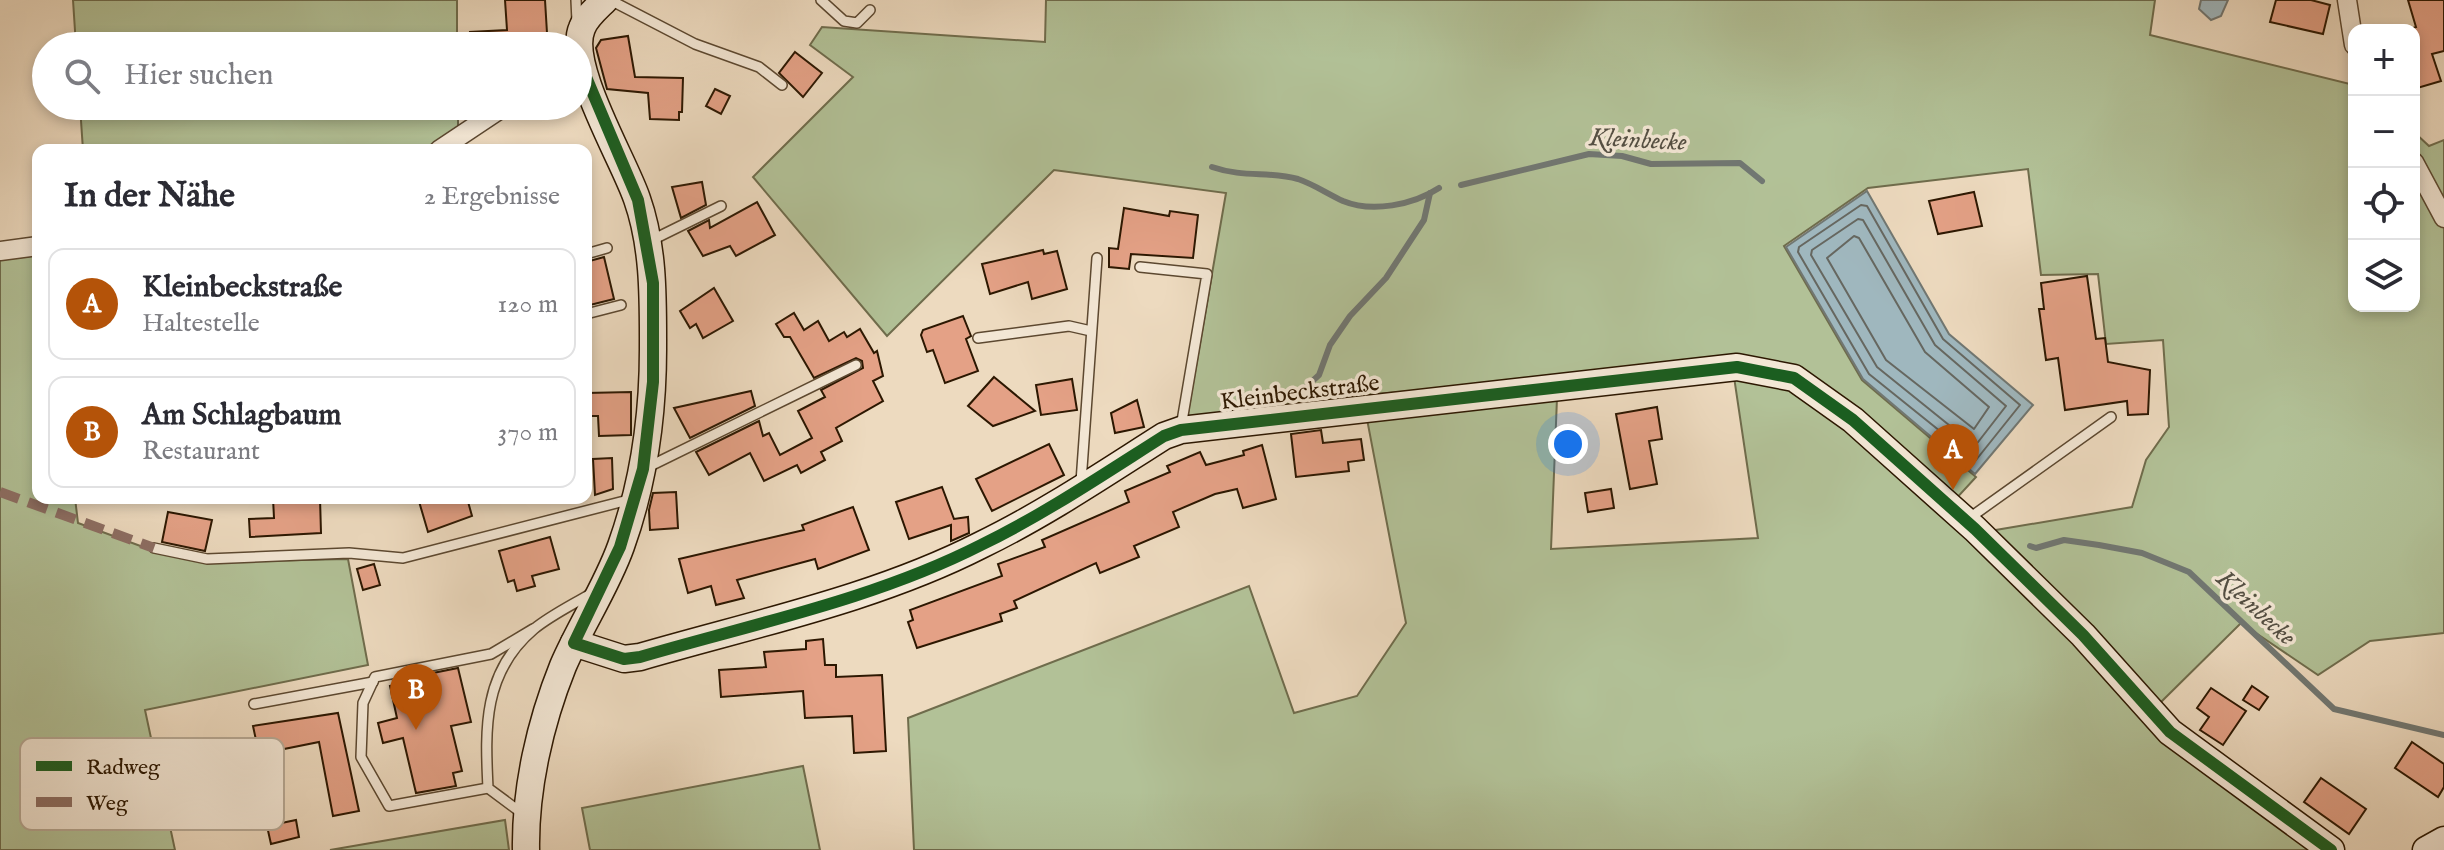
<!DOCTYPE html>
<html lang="de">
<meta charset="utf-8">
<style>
:root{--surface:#fff;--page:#f2f2f3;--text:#2b2b33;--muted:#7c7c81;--line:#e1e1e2;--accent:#b45309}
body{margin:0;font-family:"IM FELL English",serif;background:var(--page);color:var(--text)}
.controls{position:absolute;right:24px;top:24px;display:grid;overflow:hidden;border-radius:16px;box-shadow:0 4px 12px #0003}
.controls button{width:72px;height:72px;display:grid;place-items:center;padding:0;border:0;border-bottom:2px solid var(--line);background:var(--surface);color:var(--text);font:40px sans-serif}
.you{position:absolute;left:1568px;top:444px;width:28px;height:28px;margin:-20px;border:6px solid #fff;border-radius:50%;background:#1a73e8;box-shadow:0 0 0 12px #1a73e833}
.badge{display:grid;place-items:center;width:52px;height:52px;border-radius:50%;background:var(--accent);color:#fff;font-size:26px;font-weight:700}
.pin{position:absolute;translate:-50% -66px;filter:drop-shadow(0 2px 4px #0008)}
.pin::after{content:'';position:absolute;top:42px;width:28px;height:24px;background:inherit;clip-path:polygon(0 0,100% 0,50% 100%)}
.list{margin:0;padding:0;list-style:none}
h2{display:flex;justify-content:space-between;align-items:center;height:104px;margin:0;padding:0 32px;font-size:34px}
h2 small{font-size:26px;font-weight:400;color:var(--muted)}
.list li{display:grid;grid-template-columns:52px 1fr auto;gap:24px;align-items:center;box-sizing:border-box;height:112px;margin:0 16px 16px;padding:0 16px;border:2px solid var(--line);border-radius:16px}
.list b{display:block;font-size:30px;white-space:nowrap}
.list p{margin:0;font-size:26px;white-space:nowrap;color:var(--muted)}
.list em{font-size:26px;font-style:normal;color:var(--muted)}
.icon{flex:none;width:44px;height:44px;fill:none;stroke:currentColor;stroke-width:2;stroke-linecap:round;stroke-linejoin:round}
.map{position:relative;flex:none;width:2444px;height:850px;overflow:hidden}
.search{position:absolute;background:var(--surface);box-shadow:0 4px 12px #0003;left:32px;top:32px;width:560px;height:88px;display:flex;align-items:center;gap:20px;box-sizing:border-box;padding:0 28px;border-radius:44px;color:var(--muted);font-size:30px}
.panel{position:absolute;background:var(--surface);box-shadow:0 4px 12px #0003;left:32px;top:144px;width:560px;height:360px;border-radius:16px}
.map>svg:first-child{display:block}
</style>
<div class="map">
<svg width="2444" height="850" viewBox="0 0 2444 850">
<rect width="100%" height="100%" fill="#eddabf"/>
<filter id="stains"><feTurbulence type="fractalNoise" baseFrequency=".0025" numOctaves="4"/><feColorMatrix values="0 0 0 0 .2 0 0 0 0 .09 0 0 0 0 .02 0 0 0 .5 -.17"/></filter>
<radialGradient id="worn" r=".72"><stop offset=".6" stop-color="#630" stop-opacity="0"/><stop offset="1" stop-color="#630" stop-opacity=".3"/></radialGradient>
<!-- green -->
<g fill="#b2c197" stroke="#6f6c4c" stroke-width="2">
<polygon points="73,0 457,0 457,46 76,46"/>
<polygon points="1046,0 2155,0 2150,35 2354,85 2354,306 2414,306 2414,132 2429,146 2444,140 2444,633 2370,641 2318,675 2241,623 2160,703 1990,531 2132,507 2146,460 2169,427 2163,340 2106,344 2098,274 2041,275 2028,169 1868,188 1784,246 1862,380 1976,477 1954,501 1795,373 1556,379 1364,395 1186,424 1226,193 1054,170 887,336 753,177 853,77 810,45 822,27 1045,42"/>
<polygon points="80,106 458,106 458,130 431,150 83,150"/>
<polygon points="38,255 38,498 75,498 78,523 154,551 208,562 348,559 368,665 145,710 175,850 0,850 0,260"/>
<polygon points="1734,377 1793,384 1857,434 2319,850 914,850 908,718 1249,586 1294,713 1357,696 1406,623 1366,414 1557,398 1551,549 1758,538"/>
<polygon points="803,766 820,850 590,850 582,808"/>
<polygon points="505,820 509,850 330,850"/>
</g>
<!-- water -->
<g fill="#9fb7be" stroke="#717772" stroke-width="2">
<polygon points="2201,0 2228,0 2221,16 2211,20 2199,9"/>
<polygon points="1867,191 1949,334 2033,405 1975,474 1863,379 1786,247"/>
</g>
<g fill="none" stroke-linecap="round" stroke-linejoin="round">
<!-- shore -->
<g stroke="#666760" stroke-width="2">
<polygon points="1861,205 1867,206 1943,339 2020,405 1976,460 1869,374 1798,252 1799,247"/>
<polygon points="1858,219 1863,220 1935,345 2006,406 1975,446 1877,367 1811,255 1812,250"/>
<polygon points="1854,236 1859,238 1925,352 1989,407 1974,429 1886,360 1827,258"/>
</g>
<!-- stream -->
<g stroke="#717772" stroke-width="6">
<path d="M1212,167C1244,178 1269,171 1298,179C1313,184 1328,194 1343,201C1372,213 1413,205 1439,188"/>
<polyline points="1461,185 1589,154 1622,156 1651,164 1740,163 1762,181"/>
<polyline points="1294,398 1319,375 1330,345 1350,316 1386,278 1424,220 1430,193"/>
<polyline points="2030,546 2036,548 2064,540 2099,545 2142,553 2189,572 2334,709 2444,735"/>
</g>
</g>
<!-- building -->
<g fill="#e4a186" stroke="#2c1701" stroke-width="2">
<polygon points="505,0 545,0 547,33 520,34 520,46 471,46 470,32 507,30"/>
<polygon points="2276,0 2311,0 2330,5 2323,34 2270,22"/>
<polygon points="2408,0 2444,0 2444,51 2432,54 2441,81 2414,89 2414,30 2410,29 2416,27"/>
<polygon points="628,36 635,77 683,78 682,112 679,112 679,120 650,119 648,93 607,89 596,48 601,40"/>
<polygon points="795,52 822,73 803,97 779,73"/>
<polygon points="715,89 730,96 721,114 706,106"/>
<polygon points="702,182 706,205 681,218 672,187"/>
<polygon points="1974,192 1982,226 1938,234 1929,201"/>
<polygon points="757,202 775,235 736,256 730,246 703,256 688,231 709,220 710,228"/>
<polygon points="1124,208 1169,216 1170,211 1198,215 1193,258 1131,254 1129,269 1109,267 1109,248 1118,249"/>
<polygon points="1043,250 1044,254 1057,251 1067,289 1032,299 1028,282 990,294 982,264"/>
<polygon points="604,257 614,299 586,306 586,262"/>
<polygon points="2087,276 2096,339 2105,338 2108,362 2150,370 2148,414 2128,415 2127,401 2065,410 2058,358 2046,360 2039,309 2044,309 2041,283"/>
<polygon points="714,288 733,321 703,338 696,324 690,328 680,311"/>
<polygon points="794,313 804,330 818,321 829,341 844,332 847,337 860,329 874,353 877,351 883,376 873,381 883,401 836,428 842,441 821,452 825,460 801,473 797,465 764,481 750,453 709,475 696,452 759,421 763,436 769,433 780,455 812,438 798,411 825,397 821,390 863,368 862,361 856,358 814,378 790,337 784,337 776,324"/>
<polygon points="963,316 971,336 966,339 978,371 945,383 933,350 927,352 921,335 923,330"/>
<polygon points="994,377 1035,411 993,426 968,406"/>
<polygon points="1072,379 1077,410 1041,415 1036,385"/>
<polygon points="751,391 755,406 690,438 674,408"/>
<polygon points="631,392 631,435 599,436 598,416 586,416 586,393"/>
<polygon points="1137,400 1144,427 1115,433 1111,413"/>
<polygon points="1657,407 1662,439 1649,441 1657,484 1630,489 1616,414"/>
<polygon points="1321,430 1323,443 1361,439 1364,460 1348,462 1349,471 1296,477 1291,434"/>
<polygon points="1049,444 1064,475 992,511 976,479"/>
<polygon points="1262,445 1276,499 1243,508 1237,489 1215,494 1173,512 1179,527 1134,546 1139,557 1100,573 1096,563 1014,601 1017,608 1000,614 1002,621 917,648 908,622 913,620 910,610 1002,576 998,564 1045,547 1042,540 1129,502 1125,491 1170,472 1167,466 1200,452 1206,465 1244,455 1243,451"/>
<polygon points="612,458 613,489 595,495 593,459"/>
<polygon points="942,487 954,519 968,517 969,533 951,541 951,525 909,539 896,502"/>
<polygon points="1611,489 1614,508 1588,512 1585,493"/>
<polygon points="676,492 678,528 650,530 649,510 653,493"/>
<polygon points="273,498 320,498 321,533 250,537 249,519 274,518"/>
<polygon points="418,498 467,498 472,516 428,532"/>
<polygon points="853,507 869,550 818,569 815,559 737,580 744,598 716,605 711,586 688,593 679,559 804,530 802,525"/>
<polygon points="168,512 212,520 205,551 162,542"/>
<polygon points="550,537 559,569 532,576 535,586 517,591 514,580 508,582 499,551"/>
<polygon points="374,564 380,585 363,590 357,569"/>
<polygon points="823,639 825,665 836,665 836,677 882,675 886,751 854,753 852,716 805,718 803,691 721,697 719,670 766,667 764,652 806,649 806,641"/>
<polygon points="458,668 471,722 451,726 462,771 453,773 456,786 416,793 403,738 383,743 378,723 397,718 390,686 394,685 393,681"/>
<polygon points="2252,686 2268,697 2259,710 2243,700"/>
<polygon points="2211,688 2246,711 2223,745 2200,730 2209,717 2197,708"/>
<polygon points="338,713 359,811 333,816 319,742 259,754 253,726"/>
<polygon points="2412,742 2444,764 2444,787 2438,797 2395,768"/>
<polygon points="2321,778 2366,809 2349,834 2304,802"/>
<polygon points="296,820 299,837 271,844 267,826"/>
</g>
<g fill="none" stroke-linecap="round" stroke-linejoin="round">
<defs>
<g id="lane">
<polyline points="576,0 577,22"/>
<polyline points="610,0 695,44 759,67 782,85"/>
<polyline points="821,0 844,21 857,23 870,10"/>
<polyline points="650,241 721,206"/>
<polyline points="586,254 607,248"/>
<polyline points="1140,267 1207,274 1181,427"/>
<polyline points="586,314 621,305"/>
<polyline points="978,338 1069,326 1091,331"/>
<polyline points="646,468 856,365"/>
<polyline points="1081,482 1097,258"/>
<polyline points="1968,519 2111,417"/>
<polyline points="154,548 207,559 349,553 403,558 632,499"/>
<polyline points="254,704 373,682"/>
<polyline points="488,788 389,806 361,757 363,703 375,677 491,654 533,629"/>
<path d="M523,814L488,788C485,728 483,672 534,629C551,615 574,604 592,593"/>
</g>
<g id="street">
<polyline points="2347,0 2354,45"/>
<polyline points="439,150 505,106"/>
<polyline points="2414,162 2444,218"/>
<polyline points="0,251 38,246"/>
</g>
<g id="secondary">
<path d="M574,643L624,659L640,657C753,624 875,599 981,545C1045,514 1104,474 1164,436L1181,430L1737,367L1794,378L1853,420L1975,529L2083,635L2170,732L2331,850"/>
<path d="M526,850C525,789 540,723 563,666C580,626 606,588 621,546C644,482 653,417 653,349C653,299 654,247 637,199C624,160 566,65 582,28C586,17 597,8 605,0"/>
<polyline points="2426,850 2444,840"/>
</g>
</defs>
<!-- lane casing -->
<use href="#lane" stroke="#5c4830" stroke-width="12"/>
<!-- street casing -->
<use href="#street" stroke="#5c4830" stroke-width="21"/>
<!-- secondary casing -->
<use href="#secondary" stroke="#2c1701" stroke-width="29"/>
<!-- lane -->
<use href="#lane" stroke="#f3e7d5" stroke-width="9"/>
<!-- street -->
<use href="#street" stroke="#f3e7d5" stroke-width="18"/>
<!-- secondary -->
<use href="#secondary" stroke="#f3e7d5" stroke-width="26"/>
<!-- quiet -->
<polyline stroke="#8d6e63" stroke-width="10" stroke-dasharray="20 10" stroke-linecap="butt" points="0,492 154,548"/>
<defs>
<path id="cycleway" d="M578,58L638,200L653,283V382L643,469L620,547L574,643L624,659L640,657C753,624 875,599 981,545C1045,514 1104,474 1164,436L1181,430L1737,367L1794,378L1853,420L1975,529L2083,635L2170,732L2331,850"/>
</defs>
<!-- cycleway casing -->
<use href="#cycleway" stroke="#f3e7d5" stroke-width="17"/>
<!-- cycleway -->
<use href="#cycleway" stroke="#1b5e20" stroke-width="12"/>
</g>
<g text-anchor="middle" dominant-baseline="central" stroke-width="7" stroke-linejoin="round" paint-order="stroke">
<!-- street labels -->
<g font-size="24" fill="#2c1701" stroke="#f3e7d5">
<text transform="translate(1300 393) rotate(-7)">Kleinbeckstraße</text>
</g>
<!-- water labels -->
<g font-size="26" font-style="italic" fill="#544f43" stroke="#f3e7d5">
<text transform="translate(1638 140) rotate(3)">Kleinbecke</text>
<text transform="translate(2256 608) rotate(43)">Kleinbecke</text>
</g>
</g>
<!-- legend -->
<rect x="20" y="738" width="264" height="92" rx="12" fill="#f3e7d5" stroke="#b7a995" stroke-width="2"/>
<rect x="36" y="761" width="36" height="10" fill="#1b5e20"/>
<rect x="36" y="797" width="36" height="10" fill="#8d6e63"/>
<g font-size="22" fill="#2c1701">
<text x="86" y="774">Radweg</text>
<text x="86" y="810">Weg</text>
</g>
<rect width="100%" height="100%" filter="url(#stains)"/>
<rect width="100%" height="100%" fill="url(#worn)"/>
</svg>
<div class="controls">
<button>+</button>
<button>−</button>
<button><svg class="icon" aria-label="locate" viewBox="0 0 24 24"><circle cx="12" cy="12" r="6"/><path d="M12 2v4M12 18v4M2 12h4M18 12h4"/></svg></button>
<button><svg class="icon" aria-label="layers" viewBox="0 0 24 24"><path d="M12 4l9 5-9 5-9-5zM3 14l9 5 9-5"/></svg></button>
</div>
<div class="you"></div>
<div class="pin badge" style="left:1953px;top:490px">A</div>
<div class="pin badge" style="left:416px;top:730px">B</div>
<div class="search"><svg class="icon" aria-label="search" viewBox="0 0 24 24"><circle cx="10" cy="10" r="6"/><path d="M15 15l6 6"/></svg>Hier suchen</div>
<section class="panel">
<h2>In der Nähe<small>2 Ergebnisse</small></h2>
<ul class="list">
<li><span class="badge">A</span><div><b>Kleinbeckstraße</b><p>Haltestelle</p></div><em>120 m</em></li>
<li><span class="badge">B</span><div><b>Am Schlagbaum</b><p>Restaurant</p></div><em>370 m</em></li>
</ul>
</section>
</div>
